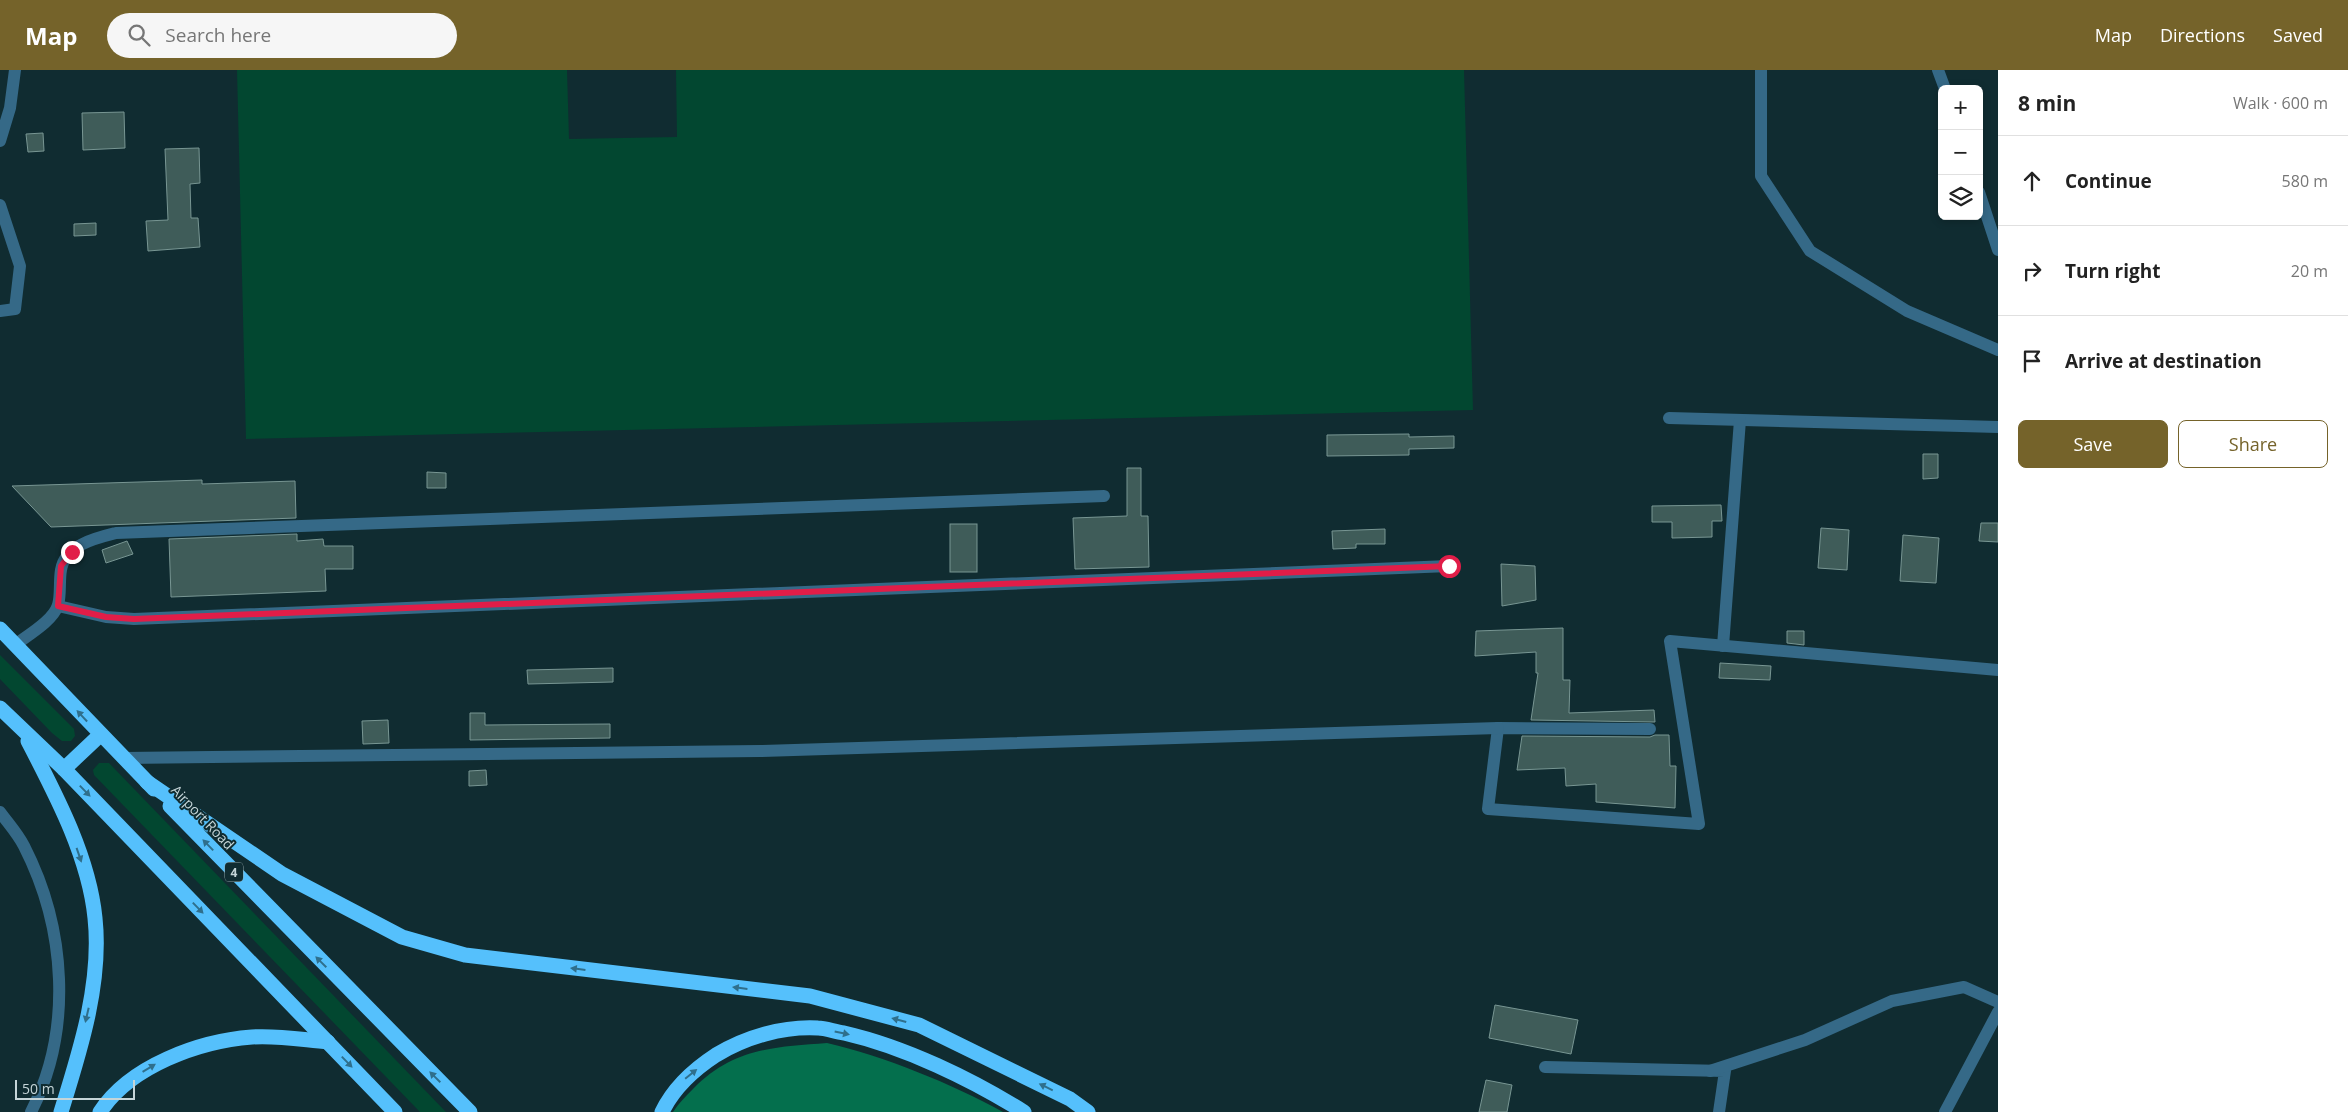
<!DOCTYPE html>
<meta charset="utf-8">
<style>
:root{--surface:#fff;--page:#f6f6f6;--text:#222;--muted:#767676;--line:#e0e0e0;--accent:#75632a}
body{margin:0;font-family:"Open Sans",sans-serif;background:var(--page);color:var(--text)}
.controls{position:absolute;right:15px;top:15px;display:grid;overflow:hidden;border-radius:8px;box-shadow:0 2px 8px #0003}
.controls button{width:45px;height:45px;display:grid;place-items:center;padding:0;border:0;border-bottom:1px solid var(--line);background:var(--surface);color:var(--text);font:25px sans-serif}
.scale{position:absolute;left:15px;bottom:12px;width:120px;box-sizing:border-box;padding-left:5px;border:2px solid #c5d5d8;border-top:0;font-size:14px;line-height:18px;white-space:nowrap;color:#c5d5d8;-webkit-text-stroke:4px #102c31;paint-order:stroke}
.stop{position:absolute;width:15px;height:15px;margin:-11px;border:4px solid #e11d48;border-radius:50%;background:#fff}
.stop.end{background:#e11d48;border-color:#fff;box-shadow:0 1px 5px #0008}
.list{margin:0;padding:0;list-style:none}
h2{display:flex;justify-content:space-between;align-items:center;height:65px;margin:0;padding:0 20px;font-size:21px}
h2 small{font-size:16px;font-weight:400;color:var(--muted)}
.list li{display:grid;grid-template-columns:32px 1fr auto;gap:15px;align-items:center;box-sizing:border-box;height:90px;padding:0 20px;border-top:1px solid var(--line)}
.list b{display:block;font-size:19px;white-space:nowrap}
.list em{font-size:16px;font-style:normal;color:var(--muted)}
.actions{display:flex;gap:10px;padding:15px 20px}
.actions a{flex:1;padding:11px 0;border:1px solid var(--accent);border-radius:8px;text-align:center;font-size:18px;color:var(--accent)}
.actions .main{background:var(--accent);color:#fff}
.icon{flex:none;width:28px;height:28px;fill:none;stroke:currentColor;stroke-width:2;stroke-linecap:round;stroke-linejoin:round}
.map{position:relative;flex:none;width:1998px;height:1042px;overflow:hidden}
header{display:flex;align-items:center;gap:30px;box-sizing:border-box;height:70px;padding:0 25px;background:var(--accent);color:#fff}
header strong{font-size:24px}
nav{display:flex;gap:28px;margin-inline-start:auto;font-size:18px}
.search{width:350px;height:45px;background:var(--page);display:flex;align-items:center;gap:12px;box-sizing:border-box;padding:0 18px;border-radius:28px;color:var(--muted);font-size:19px}
main{display:flex}
aside{flex:1;background:var(--surface)}
.map>svg:first-child{display:block}
</style>
<header>
<strong>Map</strong>
<div class="search"><svg class="icon" aria-label="search" viewBox="0 0 24 24"><circle cx="10" cy="10" r="6"/><path d="M15 15l6 6"/></svg>Search here</div>
<nav><a>Map</a><a>Directions</a><a>Saved</a></nav>
</header>
<main>
<div class="map">
<svg width="1998" height="1042" viewBox="0 0 1998 1042">
<rect width="100%" height="100%" fill="#102c31"/>
<!-- green -->
<g fill="#024730">
<polygon points="237,0 567,0 569,69 677,67 676,0 1464,0 1473,340 246,369"/>
<polygon points="0,585 74,659 75,666 71,671 62,671 52,663 0,609"/>
<polygon points="99,693 109,693 446,1042 420,1042 94,705 93,700"/>
</g>
<!-- forest -->
<path fill="#046f4d" d="M827,973C886,987 950,1013 1003,1042H673C679,1033 686,1026 693,1019C733,978 774,977 827,973Z"/>
<!-- building -->
<g fill="#3f5c59" stroke="#789693">
<polygon points="124,42 125,78 83,80 82,43"/>
<polygon points="43,63 44,81 28,82 26,64"/>
<polygon points="199,78 200,113 190,114 191,148 198,148 200,177 148,181 146,151 168,150 165,79"/>
<polygon points="96,153 96,165 74,166 74,154"/>
<polygon points="1409,364 1409,367 1454,366 1454,378 1409,379 1409,385 1327,386 1327,365"/>
<polygon points="1923,384 1938,384 1938,408 1923,409"/>
<polygon points="1127,398 1141,398 1141,446 1148,446 1149,497 1075,499 1073,448 1127,446"/>
<polygon points="427,402 446,403 446,418 427,418"/>
<polygon points="202,410 202,414 295,411 296,448 51,457 12,416"/>
<polygon points="1721,435 1722,451 1712,451 1712,467 1672,468 1672,452 1652,452 1652,436"/>
<polygon points="1981,453 1998,453 1998,472 1979,471"/>
<rect x="950" y="454" width="27" height="48"/>
<polygon points="1821,458 1849,460 1847,500 1818,498"/>
<polygon points="1385,459 1385,474 1356,474 1356,478 1333,479 1332,461"/>
<polygon points="297,464 297,471 323,469 324,476 353,476 353,499 325,499 326,521 171,527 169,469"/>
<polygon points="1903,465 1939,468 1936,513 1900,511"/>
<polygon points="127,471 133,484 106,493 102,480"/>
<polygon points="1501,494 1535,496 1536,530 1502,536"/>
<polygon points="1563,558 1563,610 1570,610 1569,643 1654,640 1655,652 1531,650 1538,603 1536,603 1536,582 1475,586 1476,561"/>
<polygon points="1787,561 1804,561 1804,575 1787,573"/>
<polygon points="1720,593 1771,596 1770,610 1719,608"/>
<polygon points="613,598 613,612 528,614 527,600"/>
<polygon points="470,643 485,643 485,655 610,654 610,668 470,670"/>
<polygon points="388,650 389,673 363,674 362,651"/>
<polygon points="1655,665 1669,665 1670,696 1676,696 1675,738 1596,732 1596,714 1566,716 1565,698 1517,700 1522,666 1650,667"/>
<polygon points="486,700 487,715 469,716 469,701"/>
<polygon points="1495,935 1578,950 1571,984 1489,968"/>
<polygon points="1486,1010 1512,1015 1507,1042 1479,1042"/>
</g>
<g fill="none" stroke-linecap="round" stroke-linejoin="round">
<!-- minor -->
<g stroke="#356987" stroke-width="12">
<polyline points="1761,0 1761,106 1810,181 1907,241 1998,280"/>
<polyline points="1938,0 1945,19"/>
<polyline points="0,71 10,38 15,0"/>
<polyline points="1979,122 1998,180"/>
<polyline points="0,135 20,196 15,239 0,241"/>
<polyline points="1669,348 1998,357"/>
<polyline points="58,536 106,547 134,549 1449,496"/>
<path d="M15,575C28,565 53,551 58,535C61,525 59,511 61,500C65,475 96,468 116,463L1104,426"/>
<polyline points="1723,576 1740,350"/>
<polyline points="1650,659 1498,658 1488,739 1699,754 1670,571 1998,600"/>
<polyline points="123,688 760,681 1498,658"/>
<path d="M0,742C8,753 18,764 24,776C66,858 73,960 31,1042"/>
<polyline points="1545,997 1725,1001 1719,1042"/>
<polyline points="1710,1001 1805,970 1892,931 1964,917 1998,932"/>
<polyline points="1945,1042 1998,942"/>
</g>
<!-- highway -->
<g stroke="#55c0fc" stroke-width="15">
<polyline points="0,559 154,719"/>
<polyline points="0,638 64,699 395,1042"/>
<path d="M28,671C56,725 89,787 95,848C102,913 80,981 61,1042"/>
<polyline points="64,699 100,665"/>
<polyline points="147,712 282,804 402,867 465,885 810,926 919,955 1070,1029 1088,1042"/>
<polyline points="170,736 470,1042"/>
<path d="M100,1042C130,996 199,971 252,967C277,965 304,970 328,972"/>
<path d="M662,1042C674,1017 693,1000 716,985C746,967 783,956 818,958C826,958 835,962 844,963C905,977 971,1009 1024,1042"/>
</g>
</g>
<!-- one-way arrows -->
<defs><path id="oneway-solid" d="M-6-.8H1V-3.2L6.5 0L1 3.2V.8H-6Z" transform="scale(1.25)"/></defs>
<g fill="#2f6f8c">
<use href="#oneway-solid" transform="translate(82 646) rotate(-133)"/>
<use href="#oneway-solid" transform="translate(85 721) rotate(46)"/>
<use href="#oneway-solid" transform="translate(208 775) rotate(-134)"/>
<use href="#oneway-solid" transform="translate(79 785) rotate(71)"/>
<use href="#oneway-solid" transform="translate(198 838) rotate(46)"/>
<use href="#oneway-solid" transform="translate(321 892) rotate(-135)"/>
<use href="#oneway-solid" transform="translate(578 899) rotate(-173)"/>
<use href="#oneway-solid" transform="translate(740 918) rotate(-173)"/>
<use href="#oneway-solid" transform="translate(87 945) rotate(103)"/>
<use href="#oneway-solid" transform="translate(899 950) rotate(-165)"/>
<use href="#oneway-solid" transform="translate(842 963) rotate(12)"/>
<use href="#oneway-solid" transform="translate(347 992) rotate(46)"/>
<use href="#oneway-solid" transform="translate(149 998) rotate(-31)"/>
<use href="#oneway-solid" transform="translate(691 1004) rotate(-39)"/>
<use href="#oneway-solid" transform="translate(435 1007) rotate(-135)"/>
<use href="#oneway-solid" transform="translate(1046 1017) rotate(-154)"/>
</g>
<g fill="none" stroke-linecap="round" stroke-linejoin="round">
<!-- route -->
<polyline stroke="#e11d48" stroke-width="6" points="72,482 61,496 58,536 106,547 134,549 1449,496"/>
</g>
<g text-anchor="middle" dominant-baseline="central" stroke-width="4" stroke-linejoin="round" paint-order="stroke">
<!-- shield labels -->
<rect fill="#102c31" stroke="#8fa2a6" stroke-width="1" x="225" y="792.5" width="18" height="19" rx="4"/>
<g font-size="12" font-weight="bold" fill="#c5d5d8">
<text x="234" y="802">4</text>
</g>
<!-- street labels -->
<g font-size="14" fill="#c5d5d8" stroke="#102c31">
<text transform="translate(203 747) rotate(46)">Airport Road</text>
</g>
</g>
</svg>
<div class="controls">
<button>+</button>
<button>−</button>
<button><svg class="icon" aria-label="layers" viewBox="0 0 24 24"><path d="M12 4l9 5-9 5-9-5zM3 14l9 5 9-5"/></svg></button>
</div>
<div class="scale">50 m</div>
<div class="stop" style="left:1449px;top:496px"></div>
<div class="stop end" style="left:72px;top:482px"></div>
</div>
<aside>
<h2>8 min<small>Walk · 600 m</small></h2>
<ul class="list">
<li><svg class="icon" aria-label="ahead" viewBox="0 0 24 24"><path d="M12 20V5M6 11l6-6 6 6"/></svg><div><b>Continue</b></div><em>580 m</em></li>
<li><svg class="icon" aria-label="right" viewBox="0 0 24 24"><path d="M7 20v-9h11M14 6l5 5-5 5"/></svg><div><b>Turn right</b></div><em>20 m</em></li>
<li><svg class="icon" aria-label="arrive" viewBox="0 0 24 24"><path d="M6 21V4h12l-3 4 3 4H6"/></svg><div><b>Arrive at destination</b></div></li>
</ul>
<div class="actions"><a class="main">Save</a><a>Share</a></div>
</aside>
</main>
